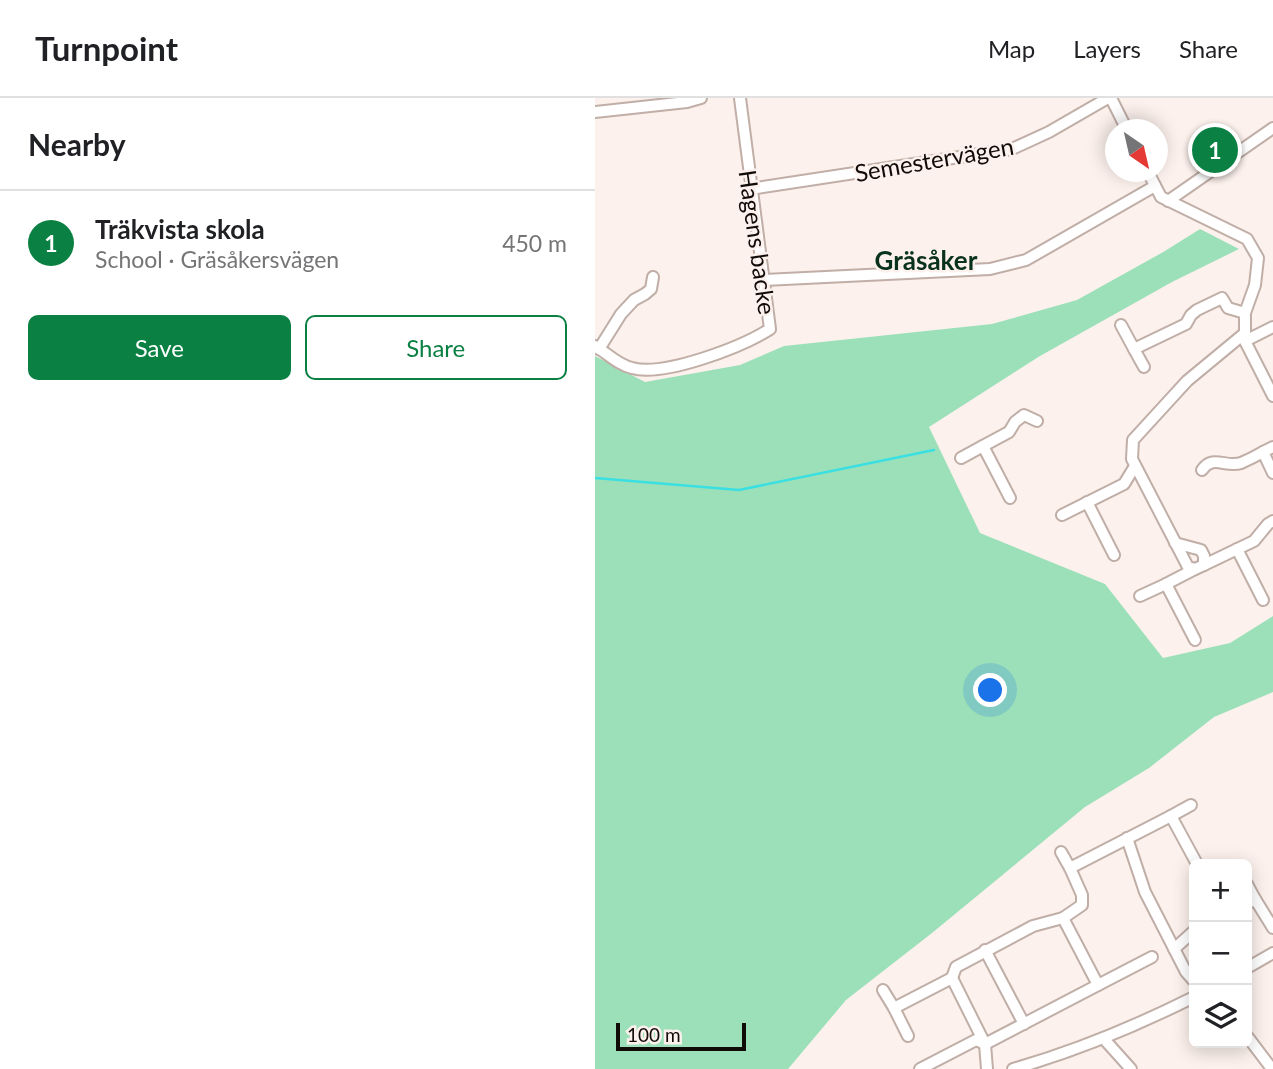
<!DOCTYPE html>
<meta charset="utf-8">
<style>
:root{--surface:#fff;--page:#f2f2f2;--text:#202124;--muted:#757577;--line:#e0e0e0;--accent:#0b8043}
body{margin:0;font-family:Lato,sans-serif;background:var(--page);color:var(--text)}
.controls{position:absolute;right:21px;bottom:21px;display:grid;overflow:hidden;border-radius:10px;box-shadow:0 4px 18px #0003}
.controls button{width:63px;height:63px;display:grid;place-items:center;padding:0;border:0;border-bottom:2px solid var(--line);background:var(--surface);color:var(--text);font:35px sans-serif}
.compass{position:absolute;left:510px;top:21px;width:63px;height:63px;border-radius:50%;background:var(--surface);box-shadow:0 4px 18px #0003;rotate:146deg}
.scale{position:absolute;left:21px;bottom:18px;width:130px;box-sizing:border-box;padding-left:7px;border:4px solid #110b08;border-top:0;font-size:19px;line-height:24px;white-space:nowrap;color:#110b08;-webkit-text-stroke:5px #fcf1ec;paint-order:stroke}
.you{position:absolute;left:396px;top:593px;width:24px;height:24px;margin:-18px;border:5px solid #fff;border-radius:50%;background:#1a73e8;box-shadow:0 0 0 10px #1a73e833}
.badge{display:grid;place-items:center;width:46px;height:46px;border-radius:50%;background:var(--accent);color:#fff;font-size:23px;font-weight:700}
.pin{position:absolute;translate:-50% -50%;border:4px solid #fff;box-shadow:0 2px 7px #0006}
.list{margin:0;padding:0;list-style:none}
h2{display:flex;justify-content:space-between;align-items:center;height:91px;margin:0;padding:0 28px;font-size:30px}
h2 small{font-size:23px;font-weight:400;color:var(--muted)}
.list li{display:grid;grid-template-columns:46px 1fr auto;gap:21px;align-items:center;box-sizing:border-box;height:105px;padding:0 28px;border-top:2px solid var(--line)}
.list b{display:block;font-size:26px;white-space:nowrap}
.list p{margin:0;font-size:23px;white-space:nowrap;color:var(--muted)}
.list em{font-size:23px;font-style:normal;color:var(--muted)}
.actions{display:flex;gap:14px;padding:21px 28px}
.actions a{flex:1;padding:16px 0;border:2px solid var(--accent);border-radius:10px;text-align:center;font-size:24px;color:var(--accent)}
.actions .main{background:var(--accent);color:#fff}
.icon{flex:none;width:38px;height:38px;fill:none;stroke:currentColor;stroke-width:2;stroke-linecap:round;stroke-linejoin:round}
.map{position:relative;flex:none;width:678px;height:971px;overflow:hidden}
header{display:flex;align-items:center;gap:42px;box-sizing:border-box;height:98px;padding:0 35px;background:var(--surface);border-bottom:2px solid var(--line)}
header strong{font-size:33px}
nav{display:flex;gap:38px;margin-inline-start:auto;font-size:24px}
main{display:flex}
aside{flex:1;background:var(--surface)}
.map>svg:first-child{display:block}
</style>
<header>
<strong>Turnpoint</strong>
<nav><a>Map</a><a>Layers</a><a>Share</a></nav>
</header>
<main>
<aside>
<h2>Nearby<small></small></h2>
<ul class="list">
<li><span class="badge">1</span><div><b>Träkvista skola</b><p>School · Gräsåkersvägen</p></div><em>450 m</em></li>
</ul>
<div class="actions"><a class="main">Save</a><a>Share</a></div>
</aside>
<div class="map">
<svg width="678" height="971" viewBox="0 0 678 971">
<rect width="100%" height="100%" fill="#fcf1ec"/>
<!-- green -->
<polygon fill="#9ce0ba" points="605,131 644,151 577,184 445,258 334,329 385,435 510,486 568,560 635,545 678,518 678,594 619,619 554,670 490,709 337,835 251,902 193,971 0,971 0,258 50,284 145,267 189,248 397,226 482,202 570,153"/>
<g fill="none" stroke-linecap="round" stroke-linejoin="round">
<!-- stream -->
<polyline stroke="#3adfe2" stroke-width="2.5" points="0,380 144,392 339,352"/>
<defs>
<g id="minor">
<polyline points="516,0 532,32"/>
<polyline points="0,14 92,4 106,0"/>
<polyline points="553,74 566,99 652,141 663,160 660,187 650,215 650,243 678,298"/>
<polyline points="155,91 417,51 454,34 513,0"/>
<polyline points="573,103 678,30"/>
<polyline points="169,182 395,171 431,162 560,88"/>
<polyline points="526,227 539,251 591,226 596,217 602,212 627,200 633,210 650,215"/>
<polyline points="650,243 678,229"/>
<path d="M0,248C12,255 23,267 37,270C69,279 147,249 175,231L145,0"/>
<polyline points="4,251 26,216 39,202 50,196 56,191 58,179"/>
<polyline points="539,251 549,269"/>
<polyline points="678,349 668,354 678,375"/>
<polyline points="366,360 388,348"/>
<path d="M607,372C618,356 630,370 646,365C653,362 661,358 668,354"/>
<polyline points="415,400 388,348 414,334 420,324 429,317 442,323"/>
<polyline points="492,404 519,457"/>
<polyline points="467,417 529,386 540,368"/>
<polyline points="580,445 606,452 609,458 609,467 600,471 593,469 537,361 538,342 592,283 650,235"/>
<polyline points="642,451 668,502"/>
<polyline points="609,467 659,443 673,426 678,423"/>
<polyline points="600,471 571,486 600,542"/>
<polyline points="545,498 571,486"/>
<polyline points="576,718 596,707"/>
<polyline points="532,740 550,794 591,874 599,883"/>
<polyline points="466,754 475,770"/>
<polyline points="652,786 660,801 652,806"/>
<polyline points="660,801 678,830"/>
<polyline points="579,851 599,833"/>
<polyline points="390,852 429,926"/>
<polyline points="652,870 678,855"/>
<polyline points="357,880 361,869 438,828 468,820 487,807 487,797 475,770 576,718 602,766"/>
<polyline points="503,887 557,859"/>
<polyline points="288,892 299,910"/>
<polyline points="313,938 299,910 357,880 390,946"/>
<polyline points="652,938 677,971"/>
<polyline points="509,941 536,971"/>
<polyline points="325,971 381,942 390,946"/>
<polyline points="392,971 390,946 503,887 468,820"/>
<path d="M418,971C481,953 541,928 599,899"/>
</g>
</defs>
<!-- minor casing -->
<use href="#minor" stroke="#c0aea7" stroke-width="14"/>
<!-- minor -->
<use href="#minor" stroke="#fff" stroke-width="10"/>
</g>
<g text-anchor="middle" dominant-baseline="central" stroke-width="5" stroke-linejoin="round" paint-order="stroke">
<!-- street labels -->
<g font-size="24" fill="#110b08" stroke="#fcf1ec">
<text transform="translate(339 61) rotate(-10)">Semestervägen</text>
<text transform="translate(163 144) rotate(82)">Hagens backe</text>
</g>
<!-- neighbourhood labels -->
<g font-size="26" font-weight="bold" fill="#09321c" stroke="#fcf1ec">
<text x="331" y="162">Gräsåker</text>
</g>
</g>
</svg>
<div class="controls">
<button>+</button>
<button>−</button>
<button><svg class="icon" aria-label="layers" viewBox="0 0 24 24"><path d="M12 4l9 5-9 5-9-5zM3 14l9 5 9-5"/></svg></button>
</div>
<svg class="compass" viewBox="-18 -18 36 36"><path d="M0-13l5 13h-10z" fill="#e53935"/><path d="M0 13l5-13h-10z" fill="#757577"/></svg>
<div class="scale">100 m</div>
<div class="you"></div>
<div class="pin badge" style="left:620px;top:52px">1</div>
</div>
</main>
